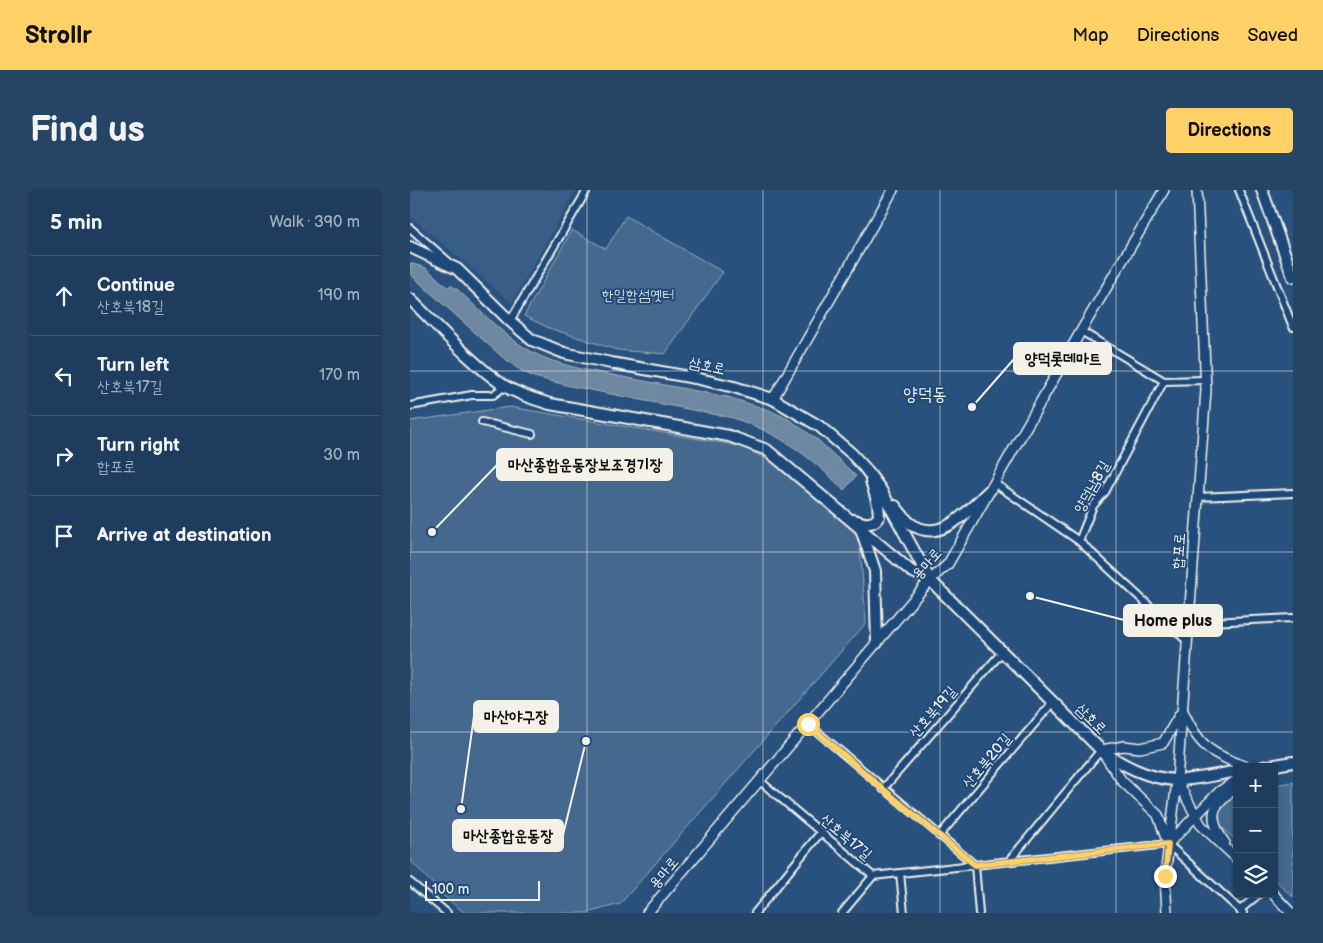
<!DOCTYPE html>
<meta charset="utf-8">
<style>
:root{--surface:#1e3d5e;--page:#264464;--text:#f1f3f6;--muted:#a1aebc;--line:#3c5673;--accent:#ffd166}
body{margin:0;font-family:"Balsamiq Sans","Poor Story",sans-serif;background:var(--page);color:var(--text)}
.controls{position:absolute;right:15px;bottom:15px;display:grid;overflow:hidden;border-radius:5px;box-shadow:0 1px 4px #0004}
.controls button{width:45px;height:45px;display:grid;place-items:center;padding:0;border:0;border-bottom:1px solid var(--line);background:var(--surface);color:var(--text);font:25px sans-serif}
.scale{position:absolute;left:15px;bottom:12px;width:115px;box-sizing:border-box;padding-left:5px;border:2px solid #f4f1e8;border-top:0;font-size:14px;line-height:18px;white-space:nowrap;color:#f4f1e8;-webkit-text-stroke:4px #1f4a7a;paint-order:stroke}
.stop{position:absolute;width:15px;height:15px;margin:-11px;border:4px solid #ffd166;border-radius:50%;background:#fff}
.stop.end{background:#ffd166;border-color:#fff;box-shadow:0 1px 5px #0008}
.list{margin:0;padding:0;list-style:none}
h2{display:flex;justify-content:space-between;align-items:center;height:65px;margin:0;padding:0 20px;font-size:21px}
h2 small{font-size:16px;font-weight:400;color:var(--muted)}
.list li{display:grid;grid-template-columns:32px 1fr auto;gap:15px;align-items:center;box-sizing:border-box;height:80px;padding:0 20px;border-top:1px solid var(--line)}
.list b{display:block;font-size:19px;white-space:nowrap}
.list p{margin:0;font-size:16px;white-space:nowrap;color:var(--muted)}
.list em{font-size:16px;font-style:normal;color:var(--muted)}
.icon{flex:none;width:28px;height:28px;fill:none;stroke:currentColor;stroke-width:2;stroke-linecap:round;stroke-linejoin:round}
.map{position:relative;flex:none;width:883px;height:723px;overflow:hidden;border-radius:5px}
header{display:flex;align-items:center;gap:30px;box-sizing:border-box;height:70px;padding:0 25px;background:var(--accent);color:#111}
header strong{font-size:24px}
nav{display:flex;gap:28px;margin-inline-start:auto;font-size:18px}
.intro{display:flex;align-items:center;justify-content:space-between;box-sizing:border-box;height:120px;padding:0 30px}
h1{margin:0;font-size:35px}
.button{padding:12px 22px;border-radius:5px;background:var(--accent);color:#111;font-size:18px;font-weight:700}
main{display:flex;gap:30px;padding:0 30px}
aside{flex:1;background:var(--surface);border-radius:5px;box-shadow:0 1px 4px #0004}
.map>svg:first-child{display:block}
</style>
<header>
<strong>Strollr</strong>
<nav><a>Map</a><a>Directions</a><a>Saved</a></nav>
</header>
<div class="intro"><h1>Find us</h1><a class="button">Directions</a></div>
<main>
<aside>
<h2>5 min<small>Walk · 390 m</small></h2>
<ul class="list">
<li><svg class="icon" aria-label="ahead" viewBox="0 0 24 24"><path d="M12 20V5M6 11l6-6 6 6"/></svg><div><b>Continue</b><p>산호북18길</p></div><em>190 m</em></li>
<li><svg class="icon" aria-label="left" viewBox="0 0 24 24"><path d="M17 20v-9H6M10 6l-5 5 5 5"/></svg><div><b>Turn left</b><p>산호북17길</p></div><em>170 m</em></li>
<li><svg class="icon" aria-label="right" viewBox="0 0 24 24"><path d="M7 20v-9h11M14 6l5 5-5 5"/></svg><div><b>Turn right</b><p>합포로</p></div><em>30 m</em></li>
<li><svg class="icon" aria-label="arrive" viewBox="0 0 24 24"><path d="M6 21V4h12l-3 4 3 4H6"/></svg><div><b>Arrive at destination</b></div></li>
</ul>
</aside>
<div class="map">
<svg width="883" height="723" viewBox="0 0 883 723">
<rect width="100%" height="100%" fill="#28517e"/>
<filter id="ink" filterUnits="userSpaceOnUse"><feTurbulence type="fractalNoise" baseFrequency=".02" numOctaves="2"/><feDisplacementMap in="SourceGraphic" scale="10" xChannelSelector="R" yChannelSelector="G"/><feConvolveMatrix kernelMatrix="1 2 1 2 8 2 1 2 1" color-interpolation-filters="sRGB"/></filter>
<g filter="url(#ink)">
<!-- built -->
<polygon fill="#375d86" points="0,0 166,0 166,1 102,113 0,26"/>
<!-- green -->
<g fill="#45688e" stroke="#9cacbb">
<polygon points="216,26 313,82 255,164 207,160 139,138 114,126 162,40 196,59"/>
<polygon points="100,217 330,256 369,275 449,343 456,433 210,714 177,723 55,723 36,708 0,670 0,231"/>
<polygon points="883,592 883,707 864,689 864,595"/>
<polygon points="827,603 827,652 805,631 821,604"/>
</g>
<!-- water -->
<path fill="#6e88a2" stroke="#a4b2be" d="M0,73L16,78L38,98L40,95L47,99C73,123 98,151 130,166C143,172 157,175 171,179L318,207L359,220L380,230L408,250L446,286L434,300C398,265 371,244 323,228L160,196L124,187L110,180L91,166L12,95L0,84Z"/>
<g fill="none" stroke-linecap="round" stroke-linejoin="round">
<defs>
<g id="street">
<polyline points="829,0 883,137"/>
<polyline points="0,38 39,72"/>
<polyline points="100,131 176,2"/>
<polyline points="671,141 754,191"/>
<polyline points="754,191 796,190"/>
<polyline points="0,216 62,205 83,205 95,196"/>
<polyline points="72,232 122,244"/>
<polyline points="584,293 669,351 777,451"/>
<polyline points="787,307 883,303"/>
<polyline points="669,351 683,316 695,302 754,191"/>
<polyline points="778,433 883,428"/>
<polyline points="398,534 565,675 569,723"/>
<polyline points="350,591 463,686 758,654 833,723"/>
<polyline points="473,599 592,462"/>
<polyline points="529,646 643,512"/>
<polyline points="599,671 691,560"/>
<polyline points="490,683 494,723"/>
<polyline points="0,692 37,723"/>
<polyline points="345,723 411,642"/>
<polyline points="432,723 463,686"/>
<polyline points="831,723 830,720 849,704"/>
</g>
<g id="secondary">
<polyline points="363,209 483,0"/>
<path d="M773,521C789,557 801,564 837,577"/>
<polyline points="770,524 753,553 730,558 714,556 691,560 712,591 748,625 758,654 810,601 827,590"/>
<polyline points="767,591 791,635 827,669"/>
<path d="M815,653C808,644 799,626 807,616C812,609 821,602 827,596"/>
<polyline points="863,704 881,723"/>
<polyline points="237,723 520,390 538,374 671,141 754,0"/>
<polyline points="757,723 755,686 767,591 796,200 787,0"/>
</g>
<g id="primary">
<polyline points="852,0 883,87"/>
<path d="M0,57L47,79L100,131L122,150L137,156L154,163L201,173L285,188L324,197L363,209L409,236L441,263L454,277L471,300L520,390L691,560C714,576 737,588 765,590C780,591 811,584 827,581"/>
<path d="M0,109C28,136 62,174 93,195C107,204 124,209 140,214L319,246L357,260L501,381L520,390"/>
<path d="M485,316C490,322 495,329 501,334C532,355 559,319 580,300"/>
<path d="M444,330C453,333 463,337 469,326L468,314L461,291"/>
<polyline points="451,339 465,381 467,453"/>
<polyline points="853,577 883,572"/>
</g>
</defs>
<!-- street casing -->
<use href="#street" stroke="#f4f1e8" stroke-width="10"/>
<!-- secondary casing -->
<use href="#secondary" stroke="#f4f1e8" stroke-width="12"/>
<!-- primary casing -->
<use href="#primary" stroke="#f4f1e8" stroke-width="14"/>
<!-- street -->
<use href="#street" stroke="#1f4a7a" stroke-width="6"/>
<!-- secondary -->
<use href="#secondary" stroke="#1f4a7a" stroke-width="9"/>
<!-- primary -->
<use href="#primary" stroke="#1f4a7a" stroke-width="10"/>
</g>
</g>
<g fill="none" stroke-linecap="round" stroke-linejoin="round" filter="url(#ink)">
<!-- route -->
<polyline stroke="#ffd166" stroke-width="6" points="398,534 473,599 565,675 758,654 755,686"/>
</g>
<!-- grid -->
<path fill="none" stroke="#f4f1e8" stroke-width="1" stroke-opacity="0.55" d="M177,0V723M353,0V723M530,0V723M706,0V723M0,181H883M0,362H883M0,542H883"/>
<g text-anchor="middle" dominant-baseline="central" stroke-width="4" stroke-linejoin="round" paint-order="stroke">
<!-- park labels -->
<g font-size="15" fill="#dadcda" stroke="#1f4a7a">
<text x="228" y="105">한일합섬옛터</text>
</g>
<!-- street labels -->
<g font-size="15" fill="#f4f1e8" stroke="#1f4a7a">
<text transform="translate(297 176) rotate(12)">삼호로</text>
<text transform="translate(682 297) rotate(-61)">양덕남8길</text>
<text transform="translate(769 361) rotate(-86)">합포로</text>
<text transform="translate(517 374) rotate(-49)">용마로</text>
<text transform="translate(523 522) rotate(-49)">산호북19길</text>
<text transform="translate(681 529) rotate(45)">삼호로</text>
<text transform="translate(577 571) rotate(-50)">산호북20길</text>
<text transform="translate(436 647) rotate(40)">산호북17길</text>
<text transform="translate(254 683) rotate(-50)">용마로</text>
</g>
<!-- quarter labels -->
<g font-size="18" fill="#f4f1e8" stroke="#1f4a7a">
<text x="515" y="204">양덕동</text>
</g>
</g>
<!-- callouts -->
<path fill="none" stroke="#f4f1e8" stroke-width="2" d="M562 217L604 169M22 342L87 275M620 406L714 430M51 619L64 526M176 551L153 645"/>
<g fill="#f4f1e8" stroke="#1f4a7a" stroke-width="2">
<circle cx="562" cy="217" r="5"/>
<circle cx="22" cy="342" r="5"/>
<circle cx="620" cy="406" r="5"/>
<circle cx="51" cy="619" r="5"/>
<circle cx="176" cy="551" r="5"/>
</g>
<g fill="#f4f1e8" stroke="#f4f1e8" stroke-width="2">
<rect x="604" y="153" width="97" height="31" rx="5"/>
<rect x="87" y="259" width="175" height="31" rx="5"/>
<rect x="714" y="415" width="98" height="31" rx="5"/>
<rect x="64" y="511" width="84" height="31" rx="5"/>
<rect x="43" y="630" width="110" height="31" rx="5"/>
</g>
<g font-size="16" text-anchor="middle" font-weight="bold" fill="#111">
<text x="653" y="174">양덕롯데마트</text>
<text x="175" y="280">마산종합운동장보조경기장</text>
<text x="763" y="436">Home plus</text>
<text x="106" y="532">마산야구장</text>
<text x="98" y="651">마산종합운동장</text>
</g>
</svg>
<div class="controls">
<button>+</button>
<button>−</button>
<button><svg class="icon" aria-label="layers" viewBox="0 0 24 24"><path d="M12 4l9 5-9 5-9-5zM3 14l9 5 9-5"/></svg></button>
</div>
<div class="scale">100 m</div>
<div class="stop" style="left:398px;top:534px"></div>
<div class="stop end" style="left:755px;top:686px"></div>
</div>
</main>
